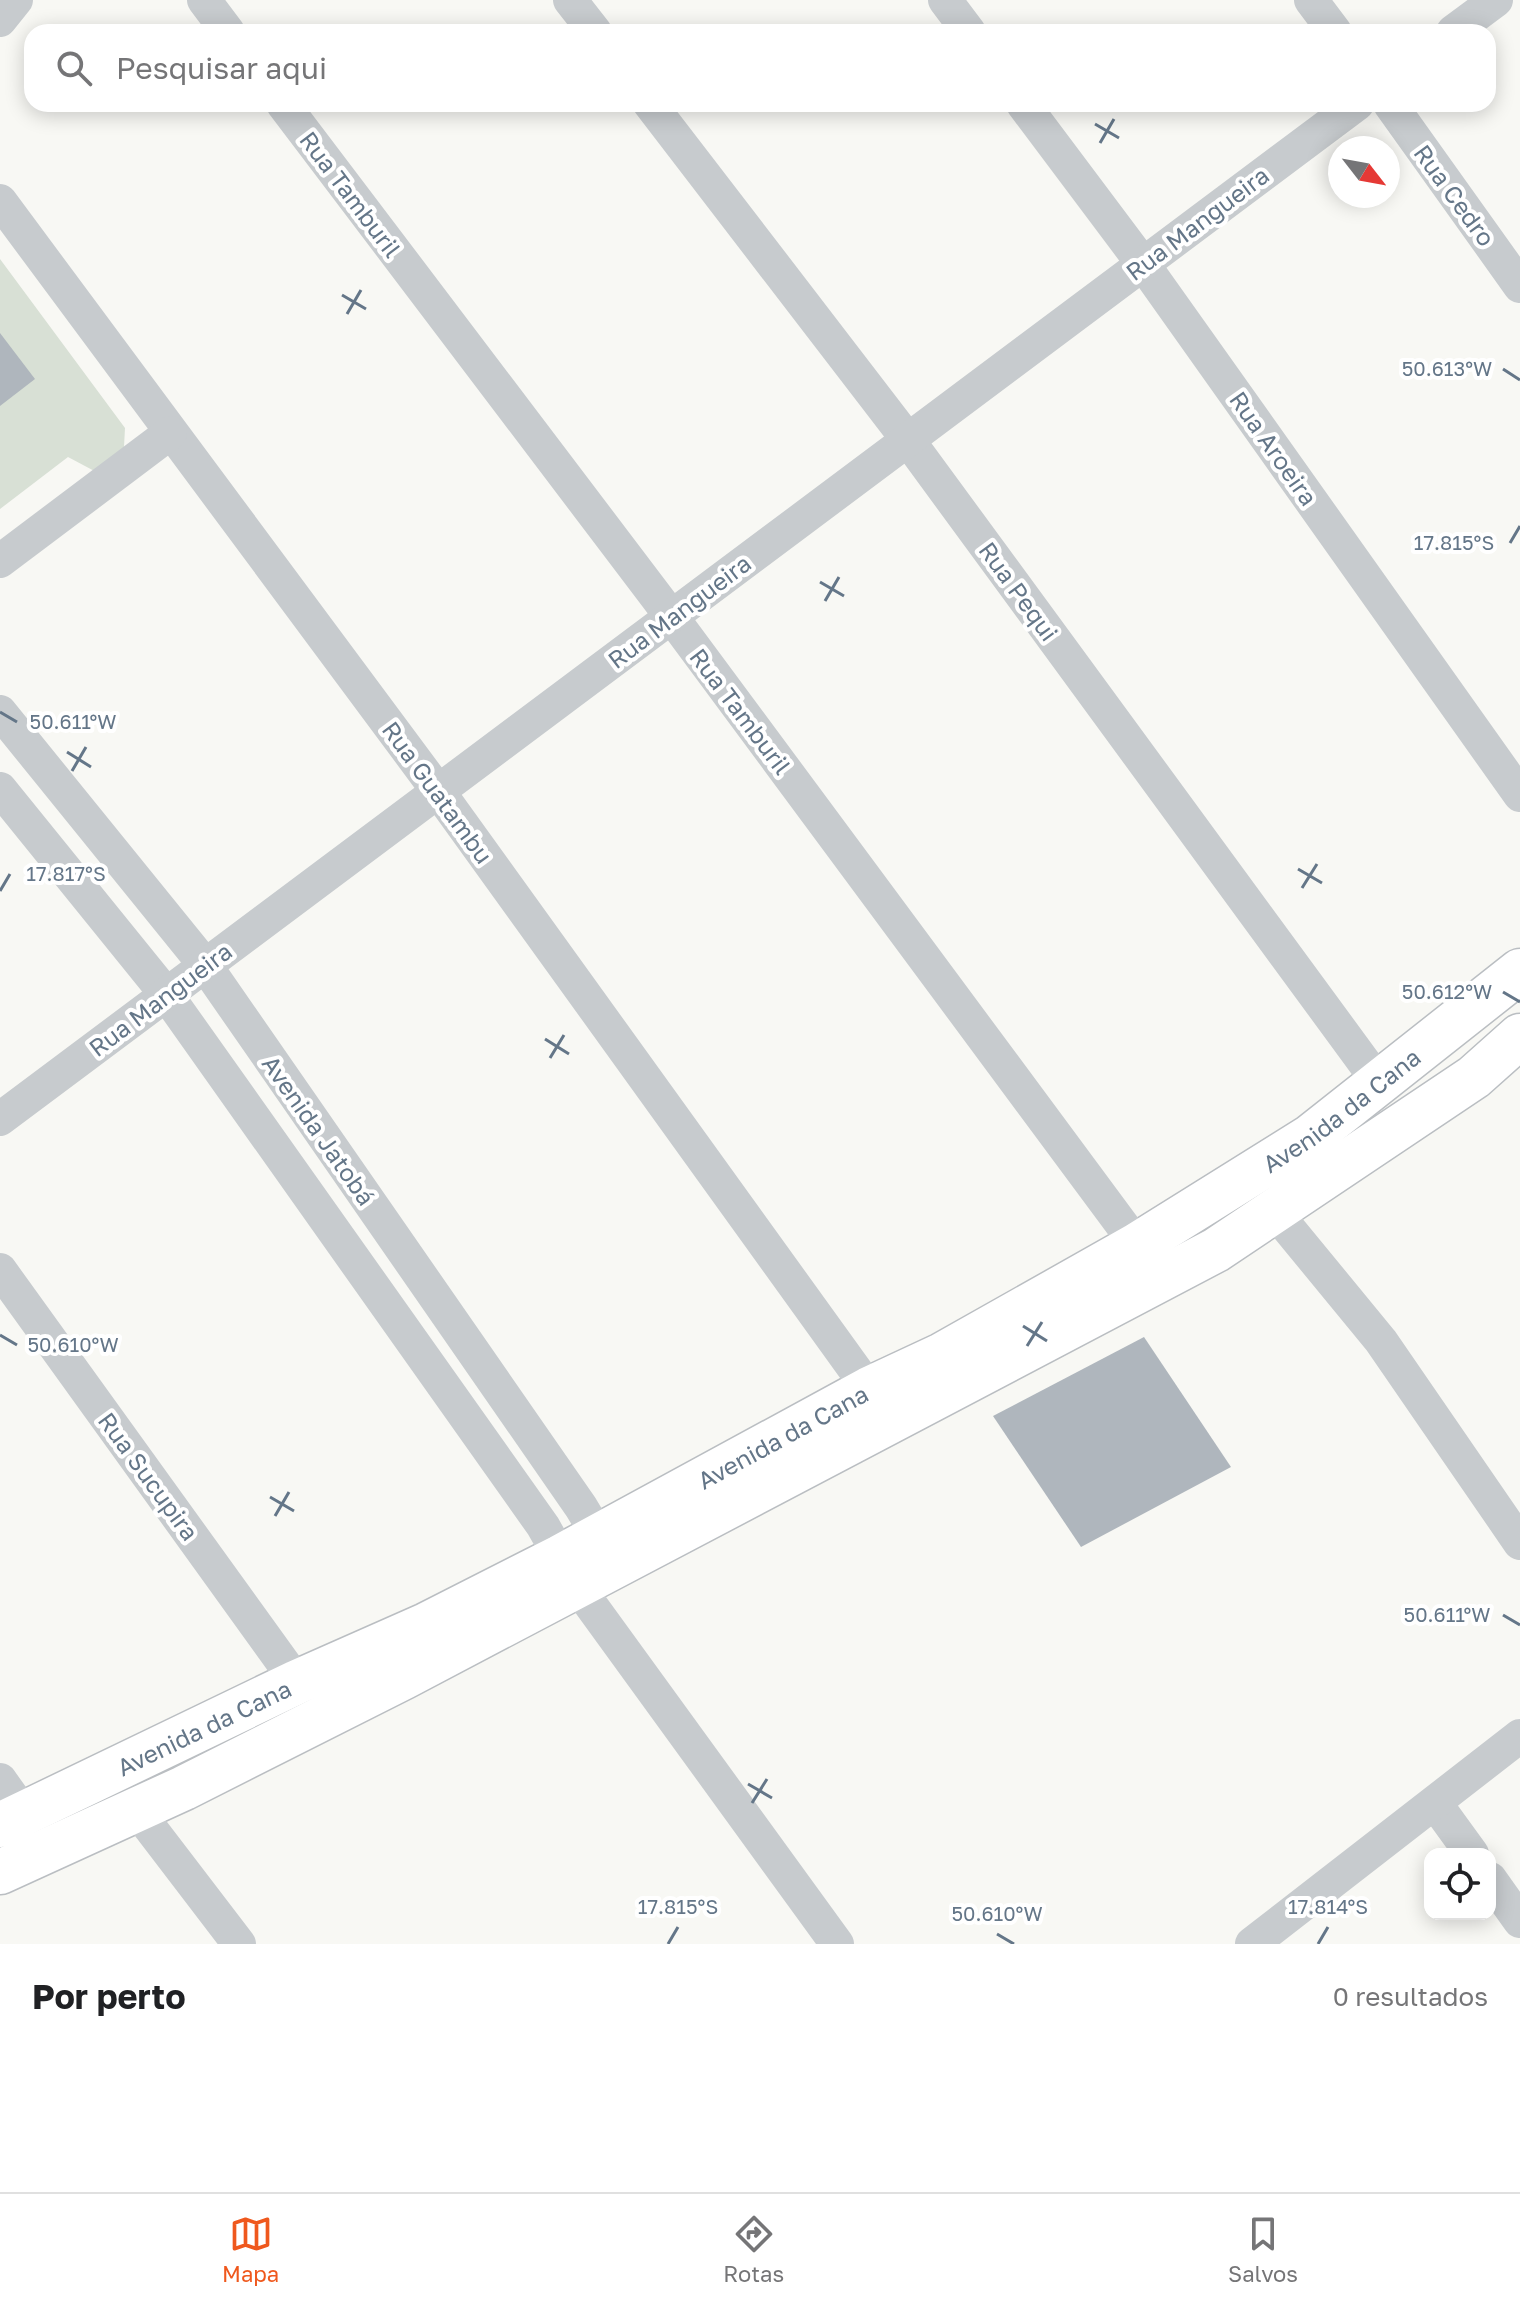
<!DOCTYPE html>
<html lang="pt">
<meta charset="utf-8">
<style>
:root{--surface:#fff;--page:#f2f2f2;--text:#202124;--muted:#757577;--line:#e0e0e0;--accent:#ef581d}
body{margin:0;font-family:"Golos Text",sans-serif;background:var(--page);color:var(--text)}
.controls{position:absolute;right:24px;bottom:24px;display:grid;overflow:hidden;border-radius:16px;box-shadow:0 4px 20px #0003}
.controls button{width:72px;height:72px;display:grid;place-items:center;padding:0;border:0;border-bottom:2px solid var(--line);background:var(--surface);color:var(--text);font:40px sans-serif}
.compass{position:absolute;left:1328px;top:136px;width:72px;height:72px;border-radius:50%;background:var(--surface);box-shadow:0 4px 20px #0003;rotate:121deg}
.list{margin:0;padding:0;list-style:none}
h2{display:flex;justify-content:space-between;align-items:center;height:104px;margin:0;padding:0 32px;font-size:34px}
h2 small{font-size:26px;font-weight:400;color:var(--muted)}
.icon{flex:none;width:44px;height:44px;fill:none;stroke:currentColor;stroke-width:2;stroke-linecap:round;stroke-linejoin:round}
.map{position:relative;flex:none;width:1520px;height:1944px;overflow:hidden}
.search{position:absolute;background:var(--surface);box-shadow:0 4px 20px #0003;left:24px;right:24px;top:24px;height:88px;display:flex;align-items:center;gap:20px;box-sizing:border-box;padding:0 28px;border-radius:24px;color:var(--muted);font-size:30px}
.sheet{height:248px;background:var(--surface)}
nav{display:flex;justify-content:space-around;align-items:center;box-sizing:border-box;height:112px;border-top:2px solid var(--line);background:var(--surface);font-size:22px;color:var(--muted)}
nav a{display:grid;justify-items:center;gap:4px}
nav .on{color:var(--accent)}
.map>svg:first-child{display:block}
</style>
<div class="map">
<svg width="1520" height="1944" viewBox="0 0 1520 1944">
<rect width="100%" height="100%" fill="#f8f8f4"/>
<!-- green -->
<polygon fill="#d8e0d5" points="0,259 125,428 124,447 100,474 68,457 0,509"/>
<!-- building -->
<g fill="#afb6bd">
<polygon points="0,333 35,379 0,406"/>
<polygon points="1144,1337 1231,1467 1081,1547 993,1416"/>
</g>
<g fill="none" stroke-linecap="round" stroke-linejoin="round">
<defs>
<g id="primary">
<path id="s1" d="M0,1825L297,1682L426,1625L560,1557L869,1389L942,1355L1137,1245L1310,1137L1520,971"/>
<polyline points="0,1872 184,1788 404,1677 1216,1250 1474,1077 1520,1036"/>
</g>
</defs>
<!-- primary casing -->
<use href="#primary" stroke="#babec2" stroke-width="47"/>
<!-- street -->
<g stroke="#c7cbce" stroke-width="34">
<polyline points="204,0 228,32"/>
<polyline points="570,0 595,32"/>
<polyline points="945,0 969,32"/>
<polyline points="1311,0 1335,32"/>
<polyline points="0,20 16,0"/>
<polyline points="1453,32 1496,0"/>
<polyline points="283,104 671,616 1137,1245"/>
<polyline points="650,104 908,440 1380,1084"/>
<polyline points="1023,104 1143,264 1520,795"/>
<polyline points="1390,104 1520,286"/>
<polyline points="0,201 438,791 869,1389"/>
<polyline points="0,561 170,433"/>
<polyline points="0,712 205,965 581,1507 611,1557"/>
<polyline points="0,789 166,994 543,1526 577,1586 837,1944"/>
<polyline points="0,1119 1357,104"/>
<polyline points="1275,1212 1381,1341 1520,1543"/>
<polyline points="0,1270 297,1682"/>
<polyline points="0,1780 25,1815"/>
<polyline points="1435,1803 1472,1854"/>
<polyline points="135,1808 239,1944"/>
<polyline points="1490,1879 1520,1921"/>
<polyline points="1252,1944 1520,1736"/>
</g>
<!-- primary -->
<use href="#primary" stroke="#fff" stroke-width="44"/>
</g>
<!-- ticks -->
<path fill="none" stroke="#647688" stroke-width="3" d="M1095,124L1119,138M1100,143L1114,119M342,295L366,309M347,314L361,290M1503,369L1520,380M1510,543L1520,526M820,582L844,596M825,601L839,577M0,712L17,722M67,752L91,767M72,771L86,747M1298,869L1322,883M1302,888L1317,864M0,891L10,874M1503,992L1520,1002M545,1039L569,1054M550,1058L564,1035M1023,1326L1047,1341M0,1335L17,1345M1027,1346L1042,1322M270,1497L294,1511M275,1516L289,1492M1503,1615L1520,1625M748,1784L772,1798M752,1803L767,1779M997,1934L1014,1944M668,1944L678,1927M1318,1944L1328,1927"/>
<g text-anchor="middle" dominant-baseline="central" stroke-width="8" stroke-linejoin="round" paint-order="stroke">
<!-- street labels -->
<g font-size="24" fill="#647688" stroke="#fff">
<text transform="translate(351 194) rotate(53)">Rua Tamburil</text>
<text transform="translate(1455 195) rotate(54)">Rua Cedro</text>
<text transform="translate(1197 223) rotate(-37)">Rua Mangueira</text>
<text transform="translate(1274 448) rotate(55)">Rua Aroeira</text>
<text transform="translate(1019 591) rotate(54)">Rua Pequi</text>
<text transform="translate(679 611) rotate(-37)">Rua Mangueira</text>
<text transform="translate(741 711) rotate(53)">Rua Tamburil</text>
<text transform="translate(438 792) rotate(54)">Rua Guatambu</text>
<text transform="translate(160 999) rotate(-37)">Rua Mangueira</text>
<text stroke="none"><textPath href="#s1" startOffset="1522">Avenida da Cana</textPath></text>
<text transform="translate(319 1130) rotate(55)">Avenida Jatobá</text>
<text stroke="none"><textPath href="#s1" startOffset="874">Avenida da Cana</textPath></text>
<text transform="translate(149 1476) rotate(54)">Rua Sucupira</text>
<text stroke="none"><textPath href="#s1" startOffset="226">Avenida da Cana</textPath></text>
</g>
</g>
<g font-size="20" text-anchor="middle" fill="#647688" stroke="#fff" stroke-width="8" stroke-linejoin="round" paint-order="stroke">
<text x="1447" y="376">50.613°W</text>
<text x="1454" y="550">17.815°S</text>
<text x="73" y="729">50.611°W</text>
<text x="66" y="881">17.817°S</text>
<text x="1447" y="999">50.612°W</text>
<text x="73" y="1352">50.610°W</text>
<text x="1447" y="1622">50.611°W</text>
<text x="678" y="1914">17.815°S</text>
<text x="1328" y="1914">17.814°S</text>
<text x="997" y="1921">50.610°W</text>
</g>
</svg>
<div class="controls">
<button><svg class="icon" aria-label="locate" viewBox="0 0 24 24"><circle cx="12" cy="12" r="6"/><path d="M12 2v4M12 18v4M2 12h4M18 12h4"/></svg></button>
</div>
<svg class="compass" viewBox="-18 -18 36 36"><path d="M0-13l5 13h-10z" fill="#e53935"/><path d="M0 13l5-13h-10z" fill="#757577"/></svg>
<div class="search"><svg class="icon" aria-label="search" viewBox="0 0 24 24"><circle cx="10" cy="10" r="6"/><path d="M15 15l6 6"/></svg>Pesquisar aqui</div>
</div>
<section class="sheet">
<h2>Por perto<small>0 resultados</small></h2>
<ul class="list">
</ul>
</section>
<nav>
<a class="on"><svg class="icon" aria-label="map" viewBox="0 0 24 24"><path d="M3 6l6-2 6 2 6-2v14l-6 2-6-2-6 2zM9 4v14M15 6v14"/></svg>Mapa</a>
<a><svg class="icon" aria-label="directions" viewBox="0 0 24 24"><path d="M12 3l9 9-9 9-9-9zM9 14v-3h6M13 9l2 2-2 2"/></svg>Rotas</a>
<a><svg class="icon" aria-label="saved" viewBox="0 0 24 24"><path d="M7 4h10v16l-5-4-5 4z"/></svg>Salvos</a>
</nav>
